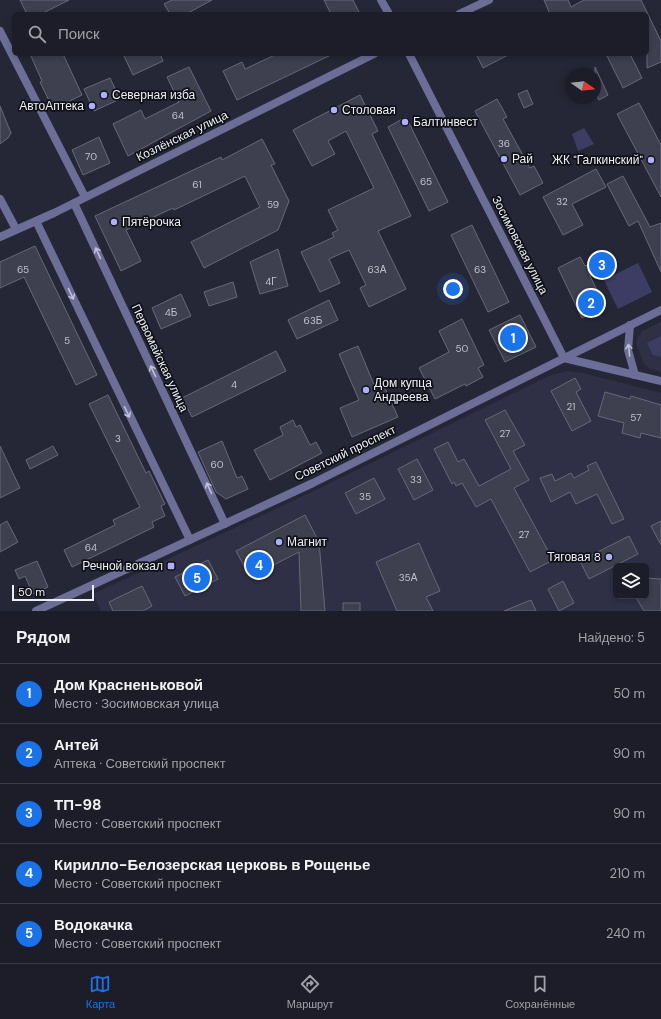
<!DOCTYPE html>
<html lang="ru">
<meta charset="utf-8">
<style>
:root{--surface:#1c1d28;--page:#252630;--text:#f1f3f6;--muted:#a0a2a8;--line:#3a3b45;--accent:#1a73e8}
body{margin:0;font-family:"DM Sans",sans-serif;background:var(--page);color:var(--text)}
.controls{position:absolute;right:12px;bottom:12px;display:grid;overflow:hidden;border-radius:6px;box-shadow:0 2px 6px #0003}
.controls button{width:36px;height:36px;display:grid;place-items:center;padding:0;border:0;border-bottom:1px solid var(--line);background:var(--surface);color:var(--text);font:20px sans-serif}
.compass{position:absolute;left:565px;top:68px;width:36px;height:36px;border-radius:50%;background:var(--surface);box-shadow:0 2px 6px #0003;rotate:104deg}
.scale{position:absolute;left:12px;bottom:10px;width:82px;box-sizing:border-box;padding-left:4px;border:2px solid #ecedf7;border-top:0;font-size:11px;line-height:14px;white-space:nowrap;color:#ecedf7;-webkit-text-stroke:3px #101117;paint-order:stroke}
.you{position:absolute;left:453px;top:289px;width:14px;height:14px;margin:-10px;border:3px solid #fff;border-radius:50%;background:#1a73e8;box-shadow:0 0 0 6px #1a73e833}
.badge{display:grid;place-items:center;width:26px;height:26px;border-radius:50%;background:var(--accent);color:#fff;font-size:13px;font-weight:700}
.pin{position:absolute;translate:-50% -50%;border:2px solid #fff;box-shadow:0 1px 4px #0006}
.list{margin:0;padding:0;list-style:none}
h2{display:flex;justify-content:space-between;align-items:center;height:52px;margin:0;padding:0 16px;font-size:17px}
h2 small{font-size:13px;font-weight:400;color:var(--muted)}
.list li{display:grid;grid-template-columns:26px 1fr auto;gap:12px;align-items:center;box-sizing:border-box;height:60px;padding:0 16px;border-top:1px solid var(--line)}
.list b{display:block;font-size:15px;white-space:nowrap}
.list p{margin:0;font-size:13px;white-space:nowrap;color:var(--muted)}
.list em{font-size:13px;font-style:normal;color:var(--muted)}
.icon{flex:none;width:22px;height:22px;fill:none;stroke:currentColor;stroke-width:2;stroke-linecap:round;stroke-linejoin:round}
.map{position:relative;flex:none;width:661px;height:611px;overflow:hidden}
.search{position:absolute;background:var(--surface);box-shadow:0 2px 6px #0003;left:12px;right:12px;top:12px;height:44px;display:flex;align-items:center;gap:10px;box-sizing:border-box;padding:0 14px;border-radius:6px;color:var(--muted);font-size:15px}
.sheet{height:352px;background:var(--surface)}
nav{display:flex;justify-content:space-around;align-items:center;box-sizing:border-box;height:56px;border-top:1px solid var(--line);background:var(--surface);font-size:11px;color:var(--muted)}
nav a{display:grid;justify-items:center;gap:2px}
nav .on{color:var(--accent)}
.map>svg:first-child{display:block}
</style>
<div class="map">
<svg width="661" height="611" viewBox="0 0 661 611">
<rect width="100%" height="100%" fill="#262736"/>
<!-- built -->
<g fill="#2f3045" fill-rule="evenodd">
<polygon points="661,322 661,372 650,369 644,364 636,343 638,337 642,331"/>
<path d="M568,371L583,373L661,393V611H101L93,594L316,490L551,375ZM616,566H646V596H616Z"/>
</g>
<!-- green -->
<g fill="#3d3d63">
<polygon points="584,128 594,144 578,151 572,134"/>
<polygon points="638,263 652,292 618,309 604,280"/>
<polygon points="661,336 661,357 653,355 647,343"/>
</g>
<!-- building -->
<g fill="#3e3f4f" stroke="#67687a">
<polygon points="20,0 69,0 41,14 27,14"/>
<polygon points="172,0 212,0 186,14 170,14 164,4"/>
<polygon points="324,0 353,0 360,14 331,14"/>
<polygon points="544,0 568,0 571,7 584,0 641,0 661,41 661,62 647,68 647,14 550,14"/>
<polygon points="30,54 63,54 82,95 53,109 40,82 42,81"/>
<polygon points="123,54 160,54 163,61 133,75"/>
<polygon points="277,54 333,54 237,100 223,71 242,62 245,69"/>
<polygon points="476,54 510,54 483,68"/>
<polygon points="606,54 630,54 642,78 623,88"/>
<polygon points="189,67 211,111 128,156 113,124 141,110 145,119 179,102 167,77"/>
<polygon points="595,67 608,95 599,100 595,92"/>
<polygon points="110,78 120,99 94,111 84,89"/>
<polygon points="527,90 533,104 524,108 518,94"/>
<polygon points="360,95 378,131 372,134 411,216 378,231 406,289 369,307 360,288 366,285 349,250 329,259 340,283 320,292 301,252 334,237 332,233 338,230 328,210 374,188 346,131 328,141 335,154 312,166 293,130"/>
<polygon points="497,99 507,117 503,119 530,168 534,166 543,183 520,195 475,111"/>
<polygon points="639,103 661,145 661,197 617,114"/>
<polygon points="0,106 11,133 8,138 0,144"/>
<polygon points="406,117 448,202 429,211 388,127"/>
<polygon points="99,137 110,163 83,175 72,150"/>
<polygon points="262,139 275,164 271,165 289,201 278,230 204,268 191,242 260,207 245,176 174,210 173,208 126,230 141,261 121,271 95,216 221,157 222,160"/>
<polygon points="596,169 606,187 572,204 583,225 563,235 543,197"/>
<polygon points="623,176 650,227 661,223 661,272 638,221 629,226 607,184"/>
<polygon points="472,225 509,302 488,312 451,235"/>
<polygon points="35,246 97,375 76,385 24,277 0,288 0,262"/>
<polygon points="278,249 288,286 260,294 250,262"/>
<polygon points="580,257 585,266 604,259 608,269 590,276 605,307 582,318 558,268"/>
<polygon points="233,282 237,297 209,306 204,292"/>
<polygon points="181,294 191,316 161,329 152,308"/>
<polygon points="329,300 338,320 297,339 288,320"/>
<polygon points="520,315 536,347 505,362 489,330"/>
<polygon points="462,319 484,365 478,368 483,377 466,386 465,384 435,399 419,368 449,352 439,331"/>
<polygon points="358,346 377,392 385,388 398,417 352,437 340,408 359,400 339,354"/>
<polygon points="276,351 286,371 192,417 182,398"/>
<polygon points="575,378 581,389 576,392 591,421 572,431 551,391"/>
<polygon points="605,392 630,399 631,396 661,405 661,438 641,433 640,438 622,433 624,423 598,416"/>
<polygon points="108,395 146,473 149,471 165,504 161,506 165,516 152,522 154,527 72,567 64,550 115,525 113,520 140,507 89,404"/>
<polygon points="505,410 525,445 513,451 529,480 514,488 553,560 530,572 491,499 476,507 462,483 456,486 454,482 452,484 434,449 448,442 458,462 464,459 479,486 511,469 485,420"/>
<polygon points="293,420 296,427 300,425 310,445 316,442 322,453 270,480 254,450 283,435 280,427"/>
<polygon points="222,441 237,478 242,476 248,489 226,499 216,492 198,452"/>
<polygon points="0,446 20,488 0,498"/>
<polygon points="53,446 58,455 30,469 26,460"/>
<polygon points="417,459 433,490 414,500 398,469"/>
<polygon points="596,462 624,519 612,524 597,494 576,504 570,492 551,502 540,478 552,474 555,481 571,473 574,478 589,470 587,466"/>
<polygon points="374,478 385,499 356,514 345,493"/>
<polygon points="305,515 319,542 325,611 301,611 299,552 250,577 236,551"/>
<polygon points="7,521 18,542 0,552 0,525"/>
<polygon points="661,521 661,545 651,526"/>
<polygon points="629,536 638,554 589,579 580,561"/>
<polygon points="419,543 440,591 426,597 433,611 397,611 376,562"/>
<polygon points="208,560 218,579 185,596 175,577"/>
<polygon points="37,561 48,587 33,594 25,576 19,579 15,570"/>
<polygon points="646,578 661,579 661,611 644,611 635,596 646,596"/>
<polygon points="563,581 574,603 559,611 548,589"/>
<polygon points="142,586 152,606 143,611 113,611 109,602"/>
<polygon points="531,600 536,611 504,611"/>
<rect x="343" y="603" width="17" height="8"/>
</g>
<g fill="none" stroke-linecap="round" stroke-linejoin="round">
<!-- minor -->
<g stroke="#6c6e97" stroke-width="8">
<polyline points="459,14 489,0"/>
<polyline points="0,31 85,197"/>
<polyline points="0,199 16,229"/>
<polyline points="74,203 225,524"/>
<polyline points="36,221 190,540"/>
<polyline points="0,237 54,213 374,54"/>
</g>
<!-- tertiary -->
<g stroke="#6c6e97" stroke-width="8">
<polyline points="381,0 389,14"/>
<polyline points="409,54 564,358"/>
<polyline points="630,325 628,350 635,375"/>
<polyline points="564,358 661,381"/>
<polyline points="36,611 313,483 661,310"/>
</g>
</g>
<!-- one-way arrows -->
<defs><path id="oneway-shaft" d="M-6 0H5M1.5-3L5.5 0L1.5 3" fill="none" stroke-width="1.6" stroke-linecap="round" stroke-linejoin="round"/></defs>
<g stroke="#bfc1d5">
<use href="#oneway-shaft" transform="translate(98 253) rotate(-115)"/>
<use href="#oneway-shaft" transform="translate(71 294) rotate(65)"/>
<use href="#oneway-shaft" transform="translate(629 350) rotate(-96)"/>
<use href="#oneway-shaft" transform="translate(153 371) rotate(-115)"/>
<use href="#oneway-shaft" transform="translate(127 412) rotate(64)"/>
<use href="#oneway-shaft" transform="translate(209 488) rotate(-115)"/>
</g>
<!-- markers -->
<g fill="#adaffb" stroke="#101117" stroke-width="1.5">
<circle cx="104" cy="95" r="4"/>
<circle cx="92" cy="106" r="4"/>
<circle cx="334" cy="110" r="4"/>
<circle cx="405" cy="122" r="4"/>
<circle cx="504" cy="159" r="4"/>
<circle cx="651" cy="160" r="4"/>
<circle cx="114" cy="222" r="4"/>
<circle cx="366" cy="390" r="4"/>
<circle cx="279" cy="542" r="4"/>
<circle cx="609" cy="557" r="4"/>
<rect x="167" y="562" width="8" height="8" rx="2"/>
</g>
<g text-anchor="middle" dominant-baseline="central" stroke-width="3.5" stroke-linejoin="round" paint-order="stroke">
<!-- number labels -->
<g font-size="10" fill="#c0c2cd">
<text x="178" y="115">64</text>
<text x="504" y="143">36</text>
<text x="91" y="156">70</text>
<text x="426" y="181">65</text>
<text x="197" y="184">61</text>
<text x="562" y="201">32</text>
<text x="273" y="204">59</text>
<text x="23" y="269">65</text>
<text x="377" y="269">63А</text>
<text x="480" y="269">63</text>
<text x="271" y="281">4Г</text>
<text x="171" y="312">4Б</text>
<text x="313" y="320">63Б</text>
<text x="67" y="340">5</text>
<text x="462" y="348">50</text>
<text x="234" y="384">4</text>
<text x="571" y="406">21</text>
<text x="636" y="417">57</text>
<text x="505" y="433">27</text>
<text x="118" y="438">3</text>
<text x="217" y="464">60</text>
<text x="416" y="479">33</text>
<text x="365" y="496">35</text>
<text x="524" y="534">27</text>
<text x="91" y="547">64</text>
<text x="408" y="577">35А</text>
</g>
<!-- poi labels -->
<g font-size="12" fill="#ecedf7" stroke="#101117" text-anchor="start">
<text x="112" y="95">Северная изба</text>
<text x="84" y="106" text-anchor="end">АвтоАптека</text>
<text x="342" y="110">Столовая</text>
<text x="413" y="122">Балтинвест</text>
<text x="512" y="159">Рай</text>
<text x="643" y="160" text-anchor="end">ЖК "Галкинский"</text>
<text x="122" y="222">Пятёрочка</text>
<text x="374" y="383">Дом купца<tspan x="374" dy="14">Андреева</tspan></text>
<text x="287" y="542">Магнит</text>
<text x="601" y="557" text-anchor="end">Тяговая 8</text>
<text x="163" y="566" text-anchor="end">Речной вокзал</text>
</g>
<!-- street labels -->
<g font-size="12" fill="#ecedf7" stroke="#101117">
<text transform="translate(182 136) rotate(-26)">Козлёнская улица</text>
<text transform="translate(520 245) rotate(63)">Зосимовская улица</text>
<text transform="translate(160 358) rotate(65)">Первомайская улица</text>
<text transform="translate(345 453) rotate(-26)">Советский проспект</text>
</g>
</g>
</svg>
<div class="controls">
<button><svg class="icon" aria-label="layers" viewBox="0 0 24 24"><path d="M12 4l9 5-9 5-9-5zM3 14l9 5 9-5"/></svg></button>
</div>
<svg class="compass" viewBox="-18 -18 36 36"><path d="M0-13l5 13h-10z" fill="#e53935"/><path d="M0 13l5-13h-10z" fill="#a0a2a8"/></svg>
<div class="scale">50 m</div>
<div class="you"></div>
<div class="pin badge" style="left:513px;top:338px">1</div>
<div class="pin badge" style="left:591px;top:303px">2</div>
<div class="pin badge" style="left:602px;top:265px">3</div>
<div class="pin badge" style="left:259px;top:565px">4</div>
<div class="pin badge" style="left:197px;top:578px">5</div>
<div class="search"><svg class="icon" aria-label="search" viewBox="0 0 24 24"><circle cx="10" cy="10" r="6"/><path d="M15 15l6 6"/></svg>Поиск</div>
</div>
<section class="sheet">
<h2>Рядом<small>Найдено: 5</small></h2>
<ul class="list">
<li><span class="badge">1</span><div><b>Дом Красненьковой</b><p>Место · Зосимовская улица</p></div><em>50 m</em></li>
<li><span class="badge">2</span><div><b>Антей</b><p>Аптека · Советский проспект</p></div><em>90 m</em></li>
<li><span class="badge">3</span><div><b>ТП-98</b><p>Место · Советский проспект</p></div><em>90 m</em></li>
<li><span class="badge">4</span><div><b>Кирилло-Белозерская церковь в Рощенье</b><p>Место · Советский проспект</p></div><em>210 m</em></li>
<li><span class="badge">5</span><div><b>Водокачка</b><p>Место · Советский проспект</p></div><em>240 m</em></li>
</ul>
</section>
<nav>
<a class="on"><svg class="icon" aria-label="map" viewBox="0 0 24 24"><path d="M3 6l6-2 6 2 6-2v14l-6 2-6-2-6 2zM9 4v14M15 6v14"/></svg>Карта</a>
<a><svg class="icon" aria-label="directions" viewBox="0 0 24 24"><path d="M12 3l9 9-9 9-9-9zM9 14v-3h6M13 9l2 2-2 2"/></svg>Маршрут</a>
<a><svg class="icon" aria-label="saved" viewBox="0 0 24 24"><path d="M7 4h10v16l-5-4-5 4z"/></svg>Сохранённые</a>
</nav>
